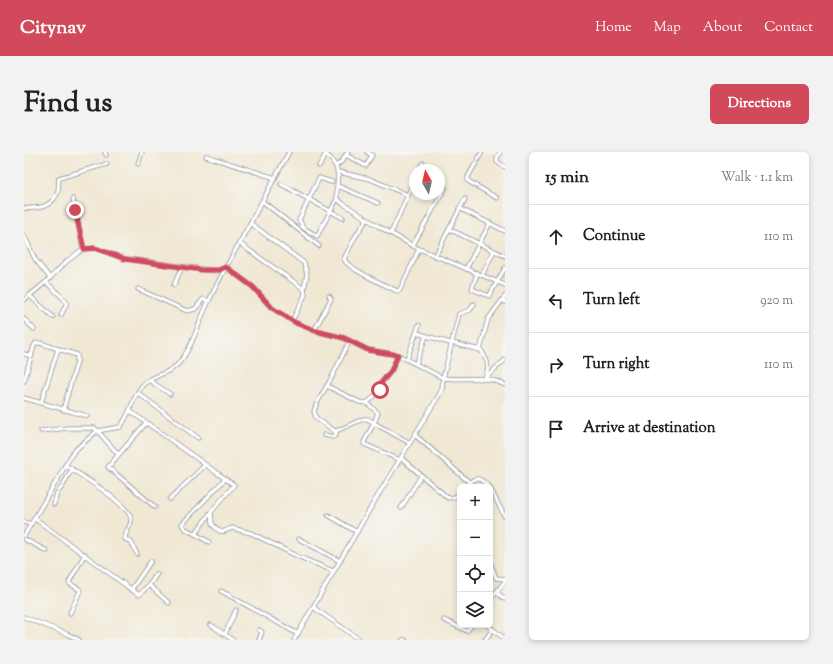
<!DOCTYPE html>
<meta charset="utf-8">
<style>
:root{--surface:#fff;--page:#f2f2f2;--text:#222;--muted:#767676;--line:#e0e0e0;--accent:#d1495b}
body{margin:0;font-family:"Sorts Mill Goudy",serif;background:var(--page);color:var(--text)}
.controls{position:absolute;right:12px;bottom:12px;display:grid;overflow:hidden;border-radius:6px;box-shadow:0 2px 6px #0003}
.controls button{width:36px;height:36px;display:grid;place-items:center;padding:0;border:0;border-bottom:1px solid var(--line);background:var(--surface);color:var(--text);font:20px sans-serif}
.compass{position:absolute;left:385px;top:12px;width:36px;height:36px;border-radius:50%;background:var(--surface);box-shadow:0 2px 6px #0003;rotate:352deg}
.stop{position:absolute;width:12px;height:12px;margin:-9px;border:3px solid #d1495b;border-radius:50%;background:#fff}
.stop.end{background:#d1495b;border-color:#fff;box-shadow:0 1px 4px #0008}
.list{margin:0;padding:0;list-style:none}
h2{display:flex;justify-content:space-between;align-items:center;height:52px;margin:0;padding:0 16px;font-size:17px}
h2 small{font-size:13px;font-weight:400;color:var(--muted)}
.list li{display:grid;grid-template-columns:26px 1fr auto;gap:12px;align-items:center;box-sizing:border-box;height:64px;padding:0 16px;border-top:1px solid var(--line)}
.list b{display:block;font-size:15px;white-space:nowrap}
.list em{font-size:13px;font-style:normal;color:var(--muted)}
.icon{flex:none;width:22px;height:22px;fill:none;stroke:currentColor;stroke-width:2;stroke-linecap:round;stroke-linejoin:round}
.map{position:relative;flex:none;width:481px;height:488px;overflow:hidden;border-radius:6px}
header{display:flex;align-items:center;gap:24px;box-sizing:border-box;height:56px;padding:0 20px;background:var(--accent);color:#fff}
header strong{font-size:19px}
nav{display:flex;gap:22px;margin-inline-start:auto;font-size:14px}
.intro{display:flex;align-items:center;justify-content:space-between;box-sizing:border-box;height:96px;padding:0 24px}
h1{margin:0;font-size:28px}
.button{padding:10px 18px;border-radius:6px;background:var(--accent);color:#fff;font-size:14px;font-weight:700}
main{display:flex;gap:24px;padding:0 24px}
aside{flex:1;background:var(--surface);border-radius:6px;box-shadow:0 2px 6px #0003}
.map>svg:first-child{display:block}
</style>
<header>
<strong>Citynav</strong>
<nav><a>Home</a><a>Map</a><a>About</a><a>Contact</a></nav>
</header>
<div class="intro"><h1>Find us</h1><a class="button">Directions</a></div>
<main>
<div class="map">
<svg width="481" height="488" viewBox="0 0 481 488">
<rect width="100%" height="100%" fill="#f6f6f2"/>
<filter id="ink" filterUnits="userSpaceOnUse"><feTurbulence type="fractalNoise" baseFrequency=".025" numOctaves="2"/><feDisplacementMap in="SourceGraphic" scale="8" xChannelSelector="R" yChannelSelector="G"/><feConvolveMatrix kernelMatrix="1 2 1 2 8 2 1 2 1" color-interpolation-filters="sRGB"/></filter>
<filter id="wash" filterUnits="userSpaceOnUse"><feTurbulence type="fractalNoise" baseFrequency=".012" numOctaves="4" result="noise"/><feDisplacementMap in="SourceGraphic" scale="16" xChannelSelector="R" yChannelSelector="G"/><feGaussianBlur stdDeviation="0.9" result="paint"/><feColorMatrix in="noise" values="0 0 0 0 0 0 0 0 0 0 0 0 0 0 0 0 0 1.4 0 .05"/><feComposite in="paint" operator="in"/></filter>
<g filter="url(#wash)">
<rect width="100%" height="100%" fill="#f1e8d4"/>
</g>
<g filter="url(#ink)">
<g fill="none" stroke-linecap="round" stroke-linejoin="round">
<defs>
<g id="minor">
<polyline points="81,0 82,3"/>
<path d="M300,0C321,20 311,23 313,47L318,51L354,74L393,96L481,133"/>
<polyline points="458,0 444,25 444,29 473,46"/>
<polyline points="476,0 473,6 473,10 481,15"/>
<polyline points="322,3 342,14 348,3 343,0"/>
<polyline points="182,4 251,26"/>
<polyline points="114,12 118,0"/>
<polyline points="295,14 302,2"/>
<polyline points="312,14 317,10 324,0"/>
<polyline points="395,18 399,11"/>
<polyline points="314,20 346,27 384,43"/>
<polyline points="308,30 295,26 275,68 277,71 278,75 293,84 313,47"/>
<polyline points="257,32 319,66"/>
<polyline points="314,34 354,51"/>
<polyline points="49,47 59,97"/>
<polyline points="238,49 295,94"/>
<path d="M0,56C15,57 29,55 34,39C35,35 34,30 35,26L83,12"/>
<polyline points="435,56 481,79"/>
<path d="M343,67L331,85L320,107C323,117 362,133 373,139L376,138L395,97"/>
<polyline points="226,71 280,111 283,122 280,137"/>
<polyline points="425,77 481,104"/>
<polyline points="367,81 391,27"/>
<polyline points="0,83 11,107 26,126"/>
<polyline points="215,91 280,137 281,143 268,169"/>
<polyline points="389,93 421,36"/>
<polyline points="411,104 441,47"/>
<polyline points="442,117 466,71"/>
<polyline points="453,121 448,137 465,144 481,116"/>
<polyline points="458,123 470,99"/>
<polyline points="22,130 42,149 42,153 37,163"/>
<polyline points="150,133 158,115"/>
<polyline points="114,137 163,159 171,157 179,147 185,149"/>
<polyline points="6,144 29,165"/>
<polyline points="481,144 479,148 481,150"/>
<polyline points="0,148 22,130 43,109 59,97 71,96 101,107 111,108 192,119 202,115 206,108 265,0"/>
<polyline points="0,167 10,177"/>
<polyline points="290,179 307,147 305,144"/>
<polyline points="393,181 426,191 428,191 456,198 464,167 479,147"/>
<path d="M457,198C464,210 466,212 461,226"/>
<polyline points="0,202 8,204"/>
<polyline points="374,203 367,219 356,233 356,239 343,251 354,261 350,271 386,291"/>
<polyline points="383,207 395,173"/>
<polyline points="392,211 402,184"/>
<polyline points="462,225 481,208"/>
<polyline points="125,228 146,242"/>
<polyline points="0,229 10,194 12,191 16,191 53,203 53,210 39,258"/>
<polyline points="303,234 335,250 343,251"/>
<polyline points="114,241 174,286"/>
<polyline points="0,246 63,264"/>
<polyline points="17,251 34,197"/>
<polyline points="106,259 210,333 187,360 171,382 185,390"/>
<polyline points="122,271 84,315 131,355"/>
<polyline points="17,279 43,276 71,276 94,302"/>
<polyline points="312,279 339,267 344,267 350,271 340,290 340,292 376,308"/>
<polyline points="300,283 309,285 312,283 312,280 292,266 290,259 293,251 308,225 326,188"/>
<polyline points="391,283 445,330"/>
<polyline points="377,306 424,346 431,345 436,341"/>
<path d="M41,313C55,322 103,351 107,366C108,374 101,379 101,387L107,390L113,402"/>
<path d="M441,335C451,324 455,324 465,335"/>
<polyline points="466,336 481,365"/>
<polyline points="146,347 181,313"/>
<polyline points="30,352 33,341 38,335 48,317"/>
<polyline points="377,356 397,324"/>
<path d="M187,360L188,372C197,382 197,381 208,376L227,381L273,404L309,419"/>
<polyline points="304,363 333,380"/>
<polyline points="10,366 115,443 125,433 133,422"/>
<polyline points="0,370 7,372"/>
<polyline points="171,382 160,376 158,372 201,327"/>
<path d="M0,384L50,299L73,279L96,275C106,263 108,247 117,235C126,223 145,223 155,211C169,194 174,172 183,153C189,140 195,128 202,115L229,135L248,156L272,171L292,179L320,186L344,198L374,203L419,226L435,162L446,158L450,152"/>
<polyline points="0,387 23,399"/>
<polyline points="275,387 316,409"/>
<polyline points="466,410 472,426 481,427"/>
<polyline points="125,433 145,451"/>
<polyline points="107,438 127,409"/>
<polyline points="197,439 274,482"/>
<polyline points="472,440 481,447"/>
<polyline points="466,448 481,429"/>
<polyline points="289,455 336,488"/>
<polyline points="46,461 56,439 55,437 46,432 45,430 61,402"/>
<polyline points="0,465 43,482 55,488"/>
<polyline points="420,468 443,479 448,473"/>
<polyline points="187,473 209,488"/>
<polyline points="463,473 481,487"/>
<polyline points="201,482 212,458"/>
<polyline points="235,488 238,480 235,478"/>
<path d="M270,488L350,350L415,243L418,237L419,226C441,229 461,222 481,233"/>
<polyline points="378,488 381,488"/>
<polyline points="461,488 469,477"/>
</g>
</defs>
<!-- minor casing -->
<use href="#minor" stroke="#868c99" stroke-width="5"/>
<!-- minor -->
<use href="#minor" stroke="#fff" stroke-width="3.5"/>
</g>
</g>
<g fill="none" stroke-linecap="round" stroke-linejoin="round" filter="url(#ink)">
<!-- route -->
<polyline stroke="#d1495b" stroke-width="5" points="51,58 60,97 71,96 101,107 178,118 195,118 202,115 229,135 248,156 272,171 292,179 320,186 344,198 374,203 367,219 356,232 356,238"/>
</g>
</svg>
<div class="controls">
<button>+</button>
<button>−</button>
<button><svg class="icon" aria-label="locate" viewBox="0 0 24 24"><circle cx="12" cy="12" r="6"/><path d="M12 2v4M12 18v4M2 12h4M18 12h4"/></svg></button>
<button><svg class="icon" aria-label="layers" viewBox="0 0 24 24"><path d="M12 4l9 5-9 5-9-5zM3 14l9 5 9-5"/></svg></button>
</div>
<svg class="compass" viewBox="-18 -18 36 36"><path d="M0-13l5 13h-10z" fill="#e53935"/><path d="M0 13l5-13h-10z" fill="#767676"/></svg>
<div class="stop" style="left:356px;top:238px"></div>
<div class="stop end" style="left:51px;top:58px"></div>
</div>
<aside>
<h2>15 min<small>Walk · 1.1 km</small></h2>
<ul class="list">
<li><svg class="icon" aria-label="ahead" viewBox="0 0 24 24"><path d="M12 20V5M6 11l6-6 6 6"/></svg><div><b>Continue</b></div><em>110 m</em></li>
<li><svg class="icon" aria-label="left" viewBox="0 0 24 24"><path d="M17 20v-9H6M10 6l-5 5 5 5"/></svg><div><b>Turn left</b></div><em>920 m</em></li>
<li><svg class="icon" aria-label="right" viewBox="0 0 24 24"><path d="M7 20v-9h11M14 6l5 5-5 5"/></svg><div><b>Turn right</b></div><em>110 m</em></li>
<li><svg class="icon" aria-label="arrive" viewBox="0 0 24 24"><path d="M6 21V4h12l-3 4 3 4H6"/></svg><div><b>Arrive at destination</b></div></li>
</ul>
</aside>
</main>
